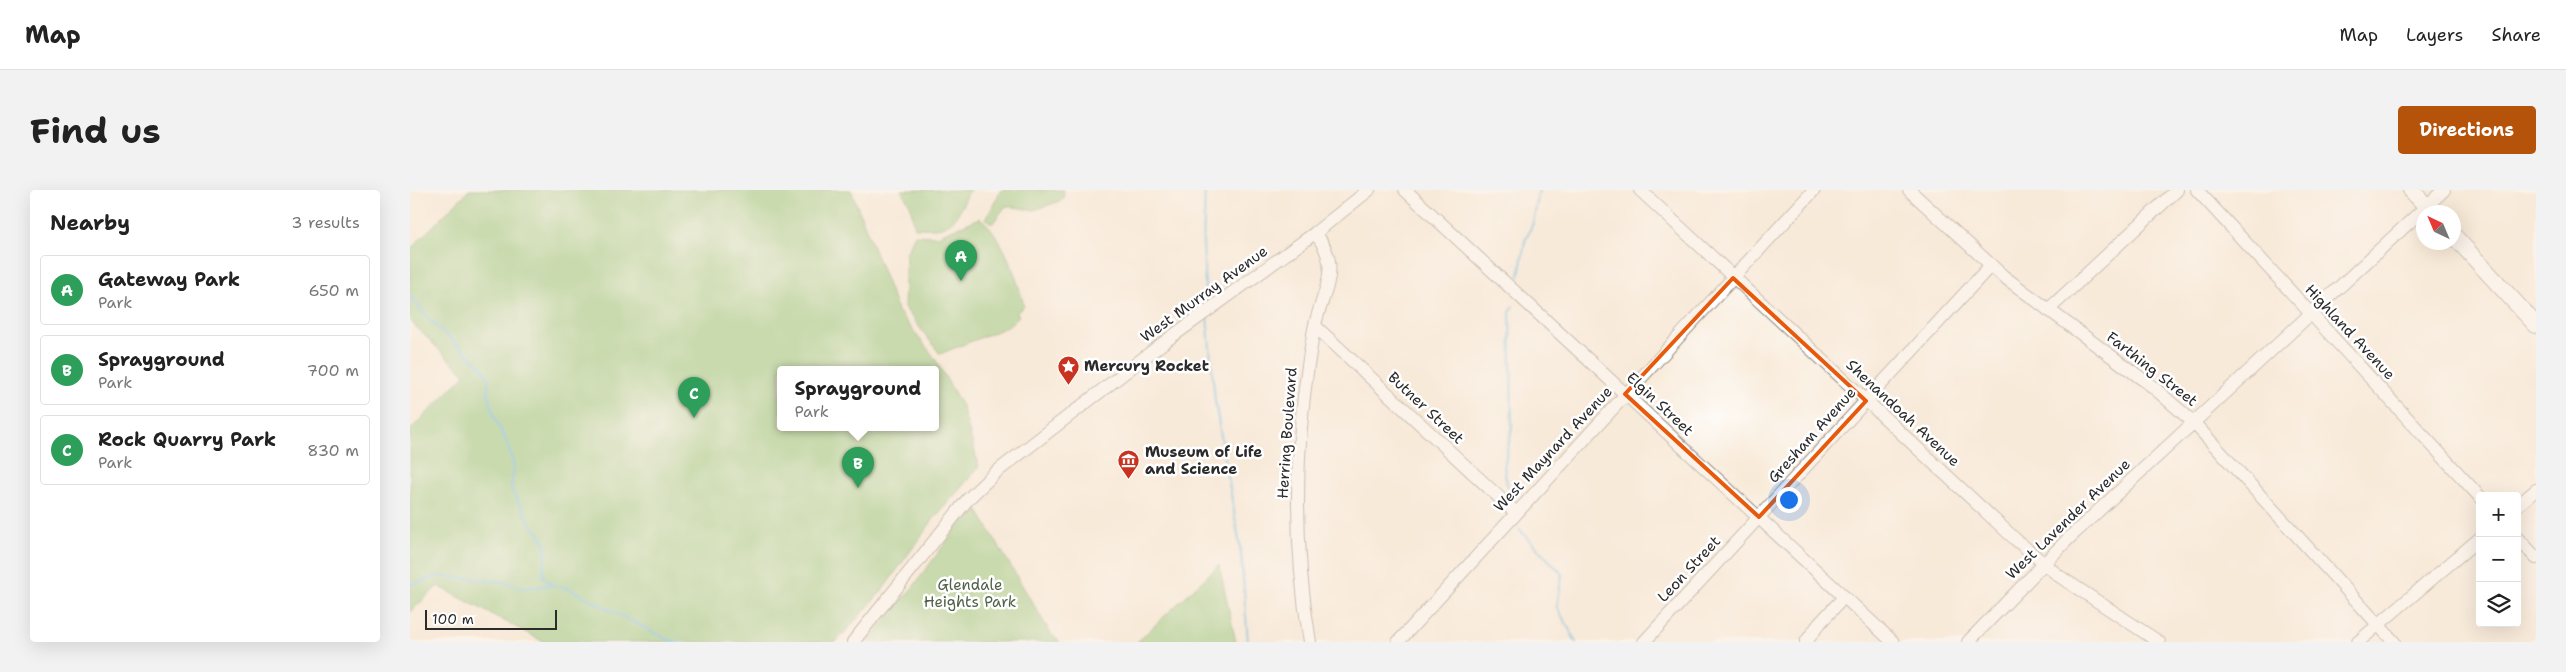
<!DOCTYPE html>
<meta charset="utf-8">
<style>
:root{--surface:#fff;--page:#f2f2f2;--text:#222;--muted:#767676;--line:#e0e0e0;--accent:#b45309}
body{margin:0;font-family:"Shantell Sans",sans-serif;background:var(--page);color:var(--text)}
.controls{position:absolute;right:15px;bottom:15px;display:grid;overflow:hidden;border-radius:5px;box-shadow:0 5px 20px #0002}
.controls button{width:45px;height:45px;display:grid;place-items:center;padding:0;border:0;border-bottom:1px solid var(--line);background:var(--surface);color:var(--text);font:25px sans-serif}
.compass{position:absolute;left:2006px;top:15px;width:45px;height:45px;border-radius:50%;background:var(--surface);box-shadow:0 5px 20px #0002;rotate:316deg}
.scale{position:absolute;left:15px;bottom:12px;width:132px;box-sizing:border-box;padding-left:5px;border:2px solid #2b2b2b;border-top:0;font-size:14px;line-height:18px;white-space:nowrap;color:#2b2b2b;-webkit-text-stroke:4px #fff;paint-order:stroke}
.you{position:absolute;left:1378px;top:309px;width:18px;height:18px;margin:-12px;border:4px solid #fff;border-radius:50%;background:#1a73e8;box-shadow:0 0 0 8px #1a73e833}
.badge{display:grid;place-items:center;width:32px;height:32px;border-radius:50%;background:var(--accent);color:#fff;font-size:16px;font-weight:700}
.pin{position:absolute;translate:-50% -41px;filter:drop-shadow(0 1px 2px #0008)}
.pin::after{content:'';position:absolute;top:26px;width:18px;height:15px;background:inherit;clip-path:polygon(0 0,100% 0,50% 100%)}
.popup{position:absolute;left:367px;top:176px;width:162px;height:65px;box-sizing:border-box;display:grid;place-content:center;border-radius:5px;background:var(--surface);filter:drop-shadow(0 1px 4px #0005);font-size:16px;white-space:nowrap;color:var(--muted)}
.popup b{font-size:19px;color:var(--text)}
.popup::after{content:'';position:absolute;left:50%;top:100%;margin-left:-10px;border:10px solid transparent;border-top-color:var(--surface)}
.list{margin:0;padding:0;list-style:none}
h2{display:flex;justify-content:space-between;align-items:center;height:65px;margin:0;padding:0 20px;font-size:21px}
h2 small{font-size:16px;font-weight:400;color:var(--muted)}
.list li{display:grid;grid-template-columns:32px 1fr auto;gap:15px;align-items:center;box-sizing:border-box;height:70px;margin:0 10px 10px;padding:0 10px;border:1px solid var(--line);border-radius:5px}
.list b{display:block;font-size:19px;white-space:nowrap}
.list p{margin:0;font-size:16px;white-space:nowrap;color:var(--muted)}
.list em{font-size:16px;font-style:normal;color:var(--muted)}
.icon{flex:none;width:28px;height:28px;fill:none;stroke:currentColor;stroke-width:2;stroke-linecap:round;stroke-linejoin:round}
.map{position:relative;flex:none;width:2126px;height:452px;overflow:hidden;border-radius:5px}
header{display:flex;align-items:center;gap:30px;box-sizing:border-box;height:70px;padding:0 25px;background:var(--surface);border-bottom:1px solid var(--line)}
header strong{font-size:24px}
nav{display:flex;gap:28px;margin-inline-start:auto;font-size:18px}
.intro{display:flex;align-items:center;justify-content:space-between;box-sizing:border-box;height:120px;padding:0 30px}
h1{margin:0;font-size:35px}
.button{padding:12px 22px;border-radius:5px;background:var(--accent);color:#fff;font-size:18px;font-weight:700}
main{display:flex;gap:30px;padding:0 30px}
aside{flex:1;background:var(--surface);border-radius:5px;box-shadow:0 5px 20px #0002}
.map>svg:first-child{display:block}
</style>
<header>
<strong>Map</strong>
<nav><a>Map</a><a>Layers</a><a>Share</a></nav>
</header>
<div class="intro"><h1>Find us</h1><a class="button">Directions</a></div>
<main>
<aside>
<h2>Nearby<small>3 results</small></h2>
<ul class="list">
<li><span class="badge" style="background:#2e9e5b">A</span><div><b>Gateway Park</b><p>Park</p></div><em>650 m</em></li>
<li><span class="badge" style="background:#2e9e5b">B</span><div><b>Sprayground</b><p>Park</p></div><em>700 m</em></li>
<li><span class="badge" style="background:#2e9e5b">C</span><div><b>Rock Quarry Park</b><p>Park</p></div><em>830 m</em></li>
</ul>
</aside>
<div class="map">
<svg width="2126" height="452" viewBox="0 0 2126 452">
<rect width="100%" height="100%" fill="#fff"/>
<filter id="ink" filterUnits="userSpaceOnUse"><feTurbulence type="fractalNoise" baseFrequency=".02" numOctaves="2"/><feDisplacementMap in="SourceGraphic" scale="10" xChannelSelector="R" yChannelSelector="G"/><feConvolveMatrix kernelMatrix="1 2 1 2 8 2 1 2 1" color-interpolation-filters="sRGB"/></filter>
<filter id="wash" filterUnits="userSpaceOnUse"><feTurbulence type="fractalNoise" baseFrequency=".0096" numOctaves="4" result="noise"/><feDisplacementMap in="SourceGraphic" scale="20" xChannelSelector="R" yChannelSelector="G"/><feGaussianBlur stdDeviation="1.12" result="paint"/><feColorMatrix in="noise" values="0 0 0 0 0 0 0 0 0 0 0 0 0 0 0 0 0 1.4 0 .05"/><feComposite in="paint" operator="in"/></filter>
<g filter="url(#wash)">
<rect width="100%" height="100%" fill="#f8ead8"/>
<!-- green -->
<g fill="#91c87a" stroke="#5e7a52" fill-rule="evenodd">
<path d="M59,0H441L488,121L524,167L552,216L569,277L523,330L471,402L426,452H134L28,396L0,422V240L55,185L0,131V59ZM370,179H526V237H370Z"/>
<path d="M491,0H560C543,34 544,40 505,38L500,15Z"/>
<polygon points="591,0 654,0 653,10 624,20 596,16 582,34 576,29"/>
<path d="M570,28C592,44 608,89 614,116L607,122L609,126L597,137L530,164L494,117L496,63L505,45L527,46Z"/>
<polygon points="564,314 641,444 650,452 456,452 503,397"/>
<polygon points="809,375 826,452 727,452"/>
</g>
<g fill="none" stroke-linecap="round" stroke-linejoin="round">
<!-- stream -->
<g stroke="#61b6dd" stroke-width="2.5">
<polyline points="795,0 793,55 796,116"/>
<polyline points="1109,86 1115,51 1123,33 1129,0"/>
<polyline points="0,106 19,129 70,175 78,187 78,203 85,228 97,253 104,277 101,299 121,334 134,350 136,358 133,386 142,395"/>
<polyline points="1103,116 1100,122 1102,237 1094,277 1097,295 1105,305"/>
<polyline points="797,126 805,211 831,363 838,452"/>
<polyline points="1110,340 1152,384 1147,417 1166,452"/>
<polyline points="0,395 28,386 89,391 114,398 142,395 158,398 256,449 270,452"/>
</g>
</g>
</g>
<g filter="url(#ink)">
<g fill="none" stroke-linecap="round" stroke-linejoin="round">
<defs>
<g id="minor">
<polyline points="995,0 1483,452"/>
<polyline points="1230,0 1605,349 1649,386 1749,452"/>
<polyline points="1499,0 1593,86 1743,197 1783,232 1984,452"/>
<polyline points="1787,0 2070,307"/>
<polyline points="1638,120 1767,0"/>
<polyline points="905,136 1106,323"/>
<polyline points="2107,316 2126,300"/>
<polyline points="2107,347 2126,368"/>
<polyline points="443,452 558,309 585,283 753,153 905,43 959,0"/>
<path d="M900,452C882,348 885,243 904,139C912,101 934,78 905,43"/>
<polyline points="988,452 1404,0"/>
<polyline points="1234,452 1581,75"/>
<polyline points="1396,452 1409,434 1434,407"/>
<polyline points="1558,452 1658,349 2034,0"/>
<polyline points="1948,452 2070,348"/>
</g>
<g id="major">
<polyline points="2001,0 2022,22"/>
<polyline points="2044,46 2126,135"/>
</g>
</defs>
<!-- minor casing -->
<use href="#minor" stroke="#928a82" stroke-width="14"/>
<!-- major casing -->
<use href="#major" stroke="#928a82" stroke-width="18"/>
<!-- minor -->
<use href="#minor" stroke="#fff" stroke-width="12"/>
<!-- major -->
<use href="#major" stroke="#fff" stroke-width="16"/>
</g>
</g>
<!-- marked area -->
<path d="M0 0H2126V452H0ZM1323,88L1456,211L1349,327L1215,204Z" fill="#f8ead8" fill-opacity=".55" fill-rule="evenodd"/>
<path fill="none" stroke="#e8590c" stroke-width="4" stroke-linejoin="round" d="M1323,88L1456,211L1349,327L1215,204Z"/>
<!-- icons -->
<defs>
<symbol id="sight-pin" viewBox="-11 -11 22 30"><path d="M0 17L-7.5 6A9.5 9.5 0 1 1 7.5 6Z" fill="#c8321e" stroke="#fff"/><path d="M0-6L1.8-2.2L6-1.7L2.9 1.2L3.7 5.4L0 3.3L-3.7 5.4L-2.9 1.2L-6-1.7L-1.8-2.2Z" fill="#fff"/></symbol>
<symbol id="museum-pin" viewBox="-11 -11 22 30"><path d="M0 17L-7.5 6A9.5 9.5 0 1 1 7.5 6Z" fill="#c8321e" stroke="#fff"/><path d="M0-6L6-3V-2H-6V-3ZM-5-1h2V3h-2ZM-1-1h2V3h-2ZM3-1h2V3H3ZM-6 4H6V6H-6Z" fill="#fff"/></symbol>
</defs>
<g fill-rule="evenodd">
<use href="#sight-pin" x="646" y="164" width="25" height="34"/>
<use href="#museum-pin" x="706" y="258" width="25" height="34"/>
</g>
<g text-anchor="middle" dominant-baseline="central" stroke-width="5" stroke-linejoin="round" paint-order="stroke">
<!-- street labels -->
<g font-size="15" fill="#2b2b2b" stroke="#fff">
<text transform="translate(794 104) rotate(-36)">West Murray Avenue</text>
<text transform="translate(1940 142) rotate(47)">Highland Avenue</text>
<text transform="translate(1742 179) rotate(38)">Farthing Street</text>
<text transform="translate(1250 214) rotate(43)">Elgin Street</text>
<text transform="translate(1016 218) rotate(43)">Butner Street</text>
<text transform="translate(1493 223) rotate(43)">Shenandoah Avenue</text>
<text transform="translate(877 243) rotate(-86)">Herring Boulevard</text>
<text transform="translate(1402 245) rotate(-48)">Gresham Avenue</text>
<text transform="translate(1143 259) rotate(-47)">West Maynard Avenue</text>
<text transform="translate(1658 329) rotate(-44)">West Lavender Avenue</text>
<text transform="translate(1279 379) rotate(-47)">Leon Street</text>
</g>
<!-- poi labels -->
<g font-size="15" font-weight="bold" fill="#2b2b2b" stroke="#fff" text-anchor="start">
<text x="674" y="176">Mercury Rocket</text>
<text x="735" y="262">Museum of Life<tspan x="735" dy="17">and Science</tspan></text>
</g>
<!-- park labels -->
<g font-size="15" fill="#4f6247" stroke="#fff">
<text x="560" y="395">Glendale<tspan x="560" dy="17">Heights Park</tspan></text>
</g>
</g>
</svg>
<div class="controls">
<button>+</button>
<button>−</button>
<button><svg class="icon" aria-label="layers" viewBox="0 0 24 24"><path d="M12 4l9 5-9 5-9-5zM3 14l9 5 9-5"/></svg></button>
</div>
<svg class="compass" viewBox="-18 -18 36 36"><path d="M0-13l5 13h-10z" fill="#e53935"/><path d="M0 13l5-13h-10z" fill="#767676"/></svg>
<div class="scale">100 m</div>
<div class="you"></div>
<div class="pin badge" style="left:551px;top:91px;background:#2e9e5b">A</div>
<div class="pin badge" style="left:448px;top:298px;background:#2e9e5b">B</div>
<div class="popup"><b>Sprayground</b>Park</div>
<div class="pin badge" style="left:284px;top:228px;background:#2e9e5b">C</div>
</div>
</main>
